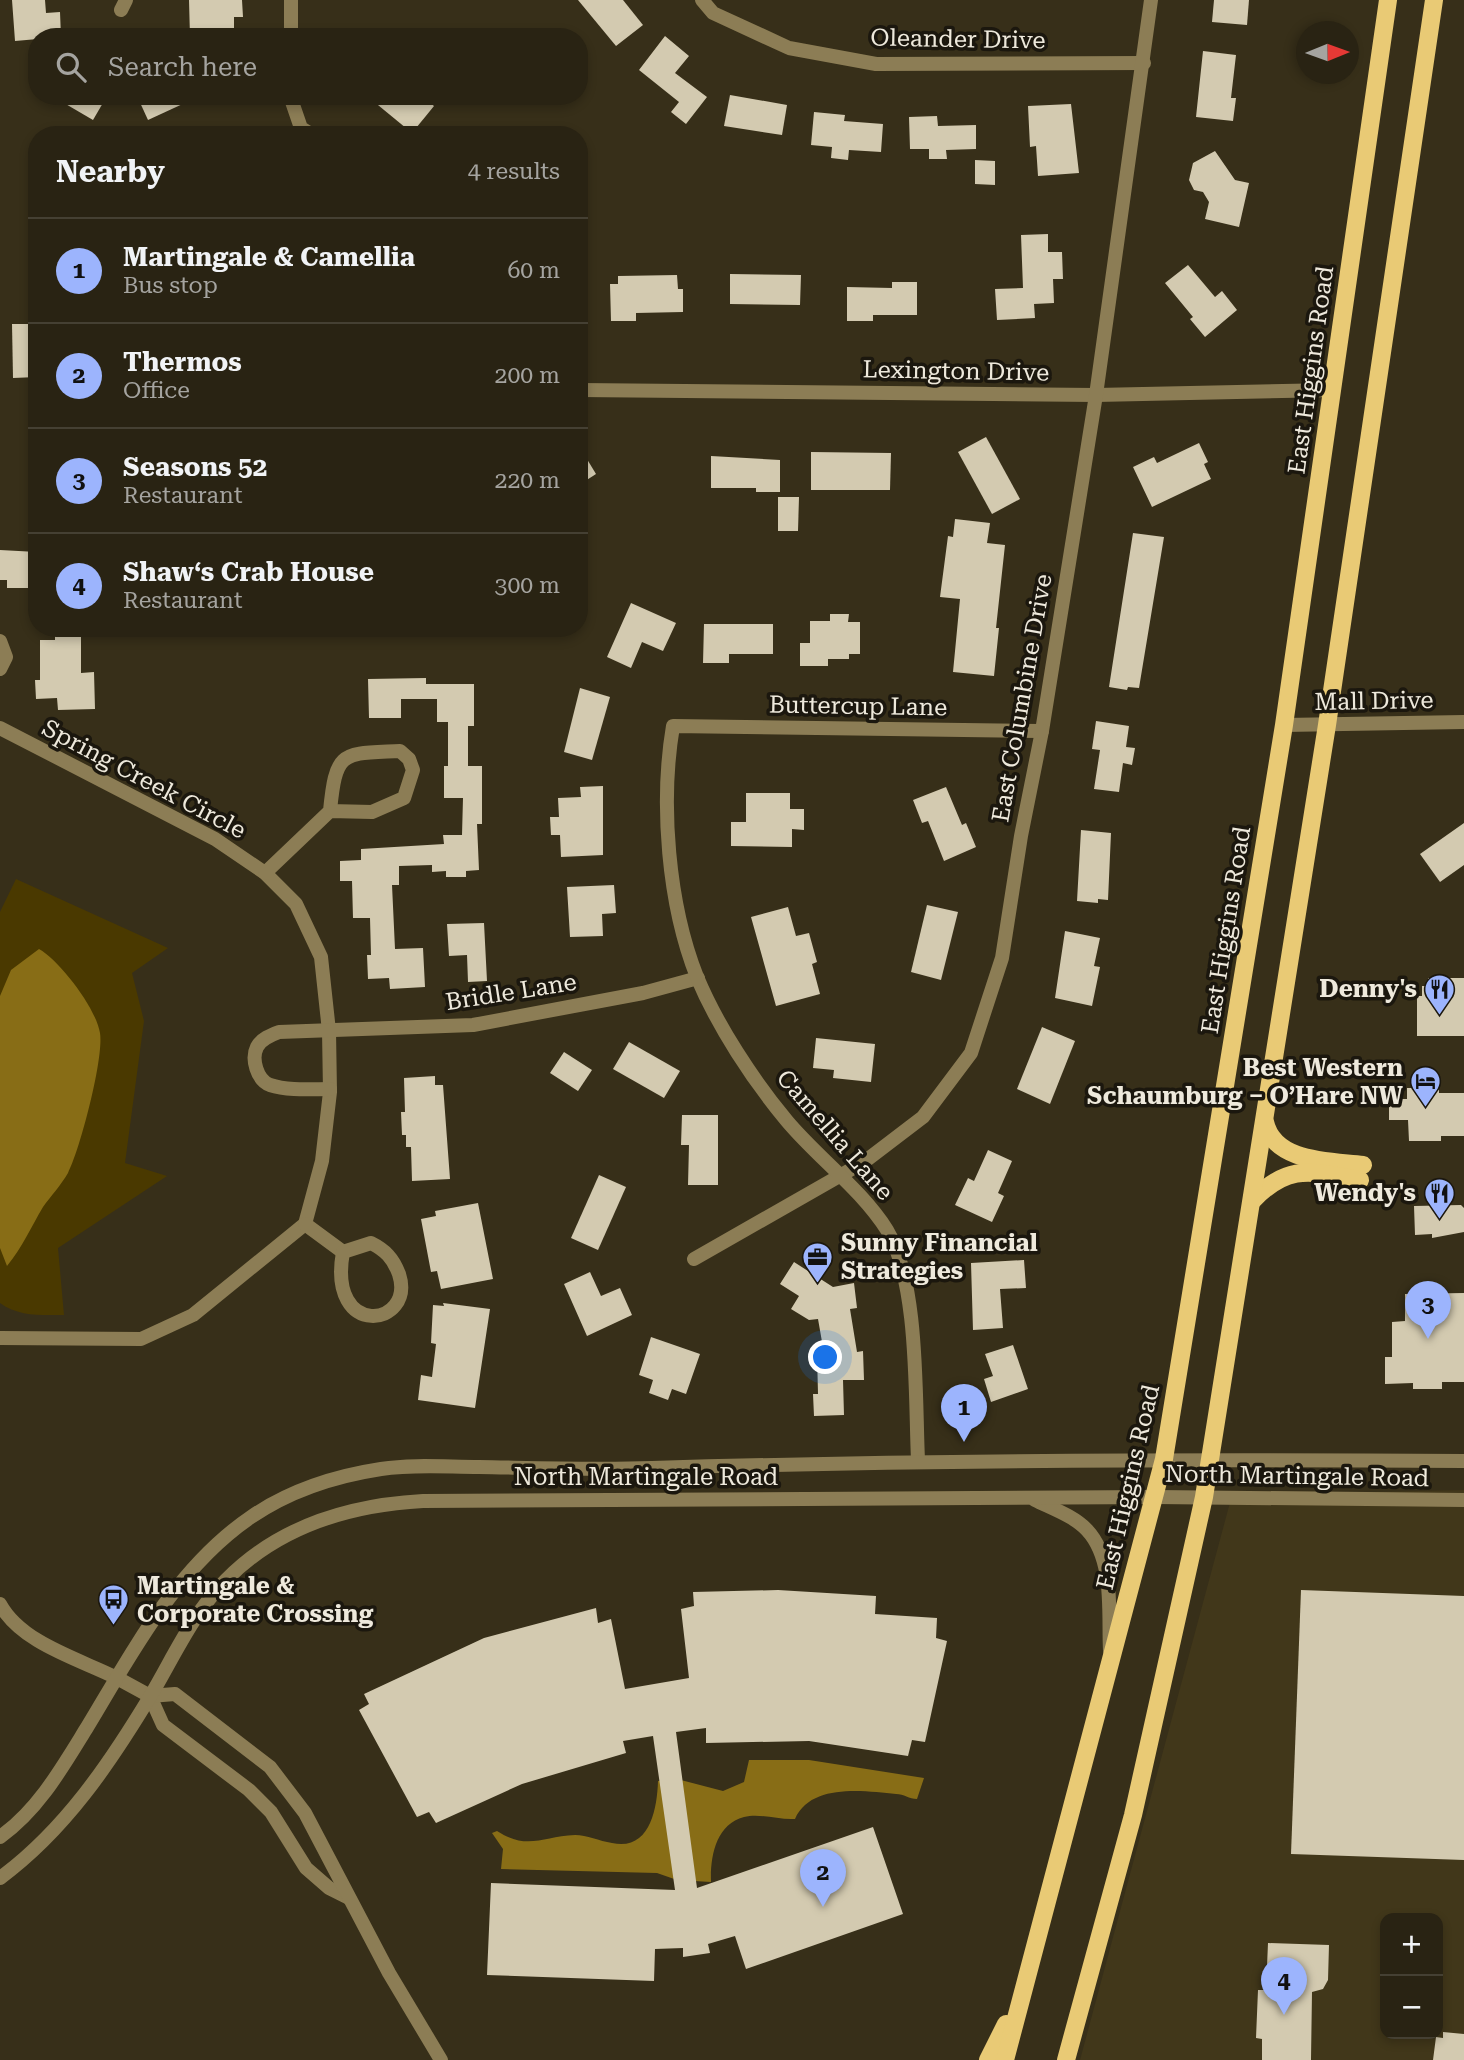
<!DOCTYPE html>
<meta charset="utf-8">
<style>
:root{--surface:#292313;--page:#352f21;--text:#f1f3f6;--muted:#a5a4a0;--line:#454033;--accent:#9cb4fd}
body{margin:0;font-family:"Roboto Serif",serif;background:var(--page);color:var(--text)}
.controls{position:absolute;right:21px;bottom:21px;display:grid;overflow:hidden;border-radius:14px;box-shadow:0 4px 10px #0003}
.controls button{width:63px;height:63px;display:grid;place-items:center;padding:0;border:0;border-bottom:2px solid var(--line);background:var(--surface);color:var(--text);font:35px sans-serif}
.compass{position:absolute;left:1296px;top:21px;width:63px;height:63px;border-radius:50%;background:var(--surface);box-shadow:0 4px 10px #0003;rotate:89deg}
.you{position:absolute;left:826px;top:1358px;width:24px;height:24px;margin:-18px;border:5px solid #fff;border-radius:50%;background:#1a73e8;box-shadow:0 0 0 10px #1a73e833}
.badge{display:grid;place-items:center;width:46px;height:46px;border-radius:50%;background:var(--accent);color:#111;font-size:23px;font-weight:700}
.pin{position:absolute;translate:-50% -58px;filter:drop-shadow(0 2px 4px #0008)}
.pin::after{content:'';position:absolute;top:37px;width:24px;height:21px;background:inherit;clip-path:polygon(0 0,100% 0,50% 100%)}
.list{margin:0;padding:0;list-style:none}
h2{display:flex;justify-content:space-between;align-items:center;height:91px;margin:0;padding:0 28px;font-size:30px}
h2 small{font-size:23px;font-weight:400;color:var(--muted)}
.list li{display:grid;grid-template-columns:46px 1fr auto;gap:21px;align-items:center;box-sizing:border-box;height:105px;padding:0 28px;border-top:2px solid var(--line)}
.list b{display:block;font-size:26px;white-space:nowrap}
.list p{margin:0;font-size:23px;white-space:nowrap;color:var(--muted)}
.list em{font-size:23px;font-style:normal;color:var(--muted)}
.icon{flex:none;width:38px;height:38px;fill:none;stroke:currentColor;stroke-width:2;stroke-linecap:round;stroke-linejoin:round}
.map{position:relative;flex:none;width:1464px;height:2060px;overflow:hidden}
.search{position:absolute;background:var(--surface);box-shadow:0 4px 10px #0003;left:28px;top:28px;width:560px;height:77px;display:flex;align-items:center;gap:18px;box-sizing:border-box;padding:0 24px;border-radius:28px;color:var(--muted);font-size:26px}
.panel{position:absolute;background:var(--surface);box-shadow:0 4px 10px #0003;left:28px;top:126px;width:560px;height:511px;border-radius:28px}
.map>svg:first-child{display:block}
</style>
<div class="map">
<svg width="1464" height="2060" viewBox="0 0 1464 2060">
<rect width="100%" height="100%" fill="#372f19"/>
<!-- built -->
<path fill="#41371a" fill-rule="evenodd" d="M1464,1490V2060H1080L1232,1495ZM1385,1918H1438V2034H1385Z"/>
<!-- green -->
<path fill="#4a3900" d="M16,879L168,948L132,973L144,1021L125,1163L167,1176L58,1248L64,1315C42,1315 19,1317 0,1303V912Z"/>
<!-- water -->
<g fill="#886d16">
<path d="M39,949C60,961 96,1008 100,1033C104,1058 80,1150 68,1173C61,1185 51,1196 43,1207C31,1227 22,1248 7,1266L0,1248V996L11,970Z"/>
<path d="M749,1760H809L924,1778L917,1799C909,1799 904,1794 896,1794C864,1791 811,1783 795,1819C778,1820 760,1813 744,1817C716,1824 710,1857 711,1882L677,1880L657,1873L501,1869L503,1849L492,1833L497,1831C528,1851 543,1836 575,1835C587,1835 599,1841 612,1843C649,1851 657,1811 658,1781L677,1779L723,1791L744,1782Z"/>
</g>
<!-- building -->
<g fill="#d3cab0">
<polygon points="12,0 45,0 46,13 60,12 61,37 15,41"/>
<polygon points="189,0 242,0 243,17 234,17 234,37 190,37"/>
<polygon points="578,0 623,0 643,25 616,46"/>
<polygon points="1214,0 1249,0 1247,25 1212,22"/>
<polygon points="665,36 689,56 675,73 707,97 686,124 671,112 679,102 639,70"/>
<polygon points="1203,51 1236,55 1231,98 1236,98 1233,121 1196,117"/>
<polygon points="730,95 787,105 782,135 724,126"/>
<polygon points="52,96 107,96 93,120"/>
<polygon points="137,96 200,96 148,120"/>
<polygon points="367,96 422,96 434,106 412,133"/>
<polygon points="1071,104 1079,173 1038,176 1036,146 1030,147 1028,106"/>
<polygon points="814,112 845,115 844,121 883,124 881,152 849,150 848,160 831,158 832,147 811,145"/>
<polygon points="937,116 938,126 976,125 976,149 946,150 947,159 929,159 929,149 910,149 909,117"/>
<polygon points="1215,151 1235,180 1249,183 1239,227 1205,219 1209,202 1203,192 1194,190 1189,180 1193,163"/>
<polygon points="975,160 995,161 995,185 975,184"/>
<polygon points="1048,234 1048,252 1062,252 1063,279 1053,279 1054,303 1034,304 1035,318 997,320 995,289 1023,288 1021,235"/>
<polygon points="1188,265 1215,297 1222,291 1237,310 1205,337 1190,319 1193,317 1165,283"/>
<polygon points="730,274 801,275 800,305 730,304"/>
<polygon points="677,275 678,289 683,289 683,312 636,313 636,321 611,321 610,284 618,284 618,276"/>
<polygon points="892,282 917,282 917,315 873,315 873,321 847,321 847,287 892,288"/>
<polygon points="12,324 37,324 37,377 13,378"/>
<polygon points="986,437 1020,499 992,514 958,452"/>
<polygon points="1199,443 1208,462 1204,464 1211,479 1152,507 1133,467 1154,457 1157,463"/>
<polygon points="579,446 596,474 579,485"/>
<polygon points="811,452 891,453 890,490 811,490"/>
<polygon points="711,456 780,460 780,492 756,492 756,488 711,488"/>
<polygon points="778,497 799,497 798,531 778,531"/>
<polygon points="955,519 990,523 987,543 1005,545 996,628 999,628 994,676 953,672 960,599 940,597 948,536 953,537"/>
<polygon points="1133,533 1164,537 1139,688 1128,687 1127,690 1109,687"/>
<polygon points="0,550 37,552 37,588 7,588 7,580 0,580"/>
<polygon points="631,603 676,623 663,651 642,642 631,668 607,657"/>
<polygon points="830,614 849,614 848,622 860,622 860,654 849,654 849,659 828,659 828,666 800,666 800,643 810,643 810,621 830,621"/>
<polygon points="704,624 773,624 773,654 729,654 729,663 703,663"/>
<polygon points="55,628 81,628 81,673 94,672 95,709 58,710 57,698 36,699 35,680 40,680 40,640 55,640"/>
<polygon points="426,678 426,684 474,684 474,726 468,726 468,766 482,766 482,824 477,824 479,870 466,871 466,877 446,877 446,871 432,872 432,865 399,866 399,885 392,885 395,949 423,948 425,987 390,989 389,978 368,979 367,955 371,955 370,918 353,918 352,881 340,881 340,861 361,860 361,849 444,844 443,835 462,835 463,798 444,798 444,766 448,766 448,722 437,722 437,699 401,699 401,718 369,718 368,679"/>
<polygon points="580,688 610,697 592,760 564,752"/>
<polygon points="1096,721 1129,726 1126,747 1135,748 1132,765 1123,763 1119,792 1094,789 1100,750 1092,749"/>
<polygon points="603,786 603,855 561,857 560,835 551,835 550,817 559,817 558,798 581,797 580,787"/>
<polygon points="946,787 962,825 966,823 976,847 944,861 928,821 922,823 913,800"/>
<polygon points="746,793 790,793 790,809 804,809 804,830 792,829 792,847 731,846 731,822 746,822"/>
<polygon points="1464,823 1464,865 1440,882 1420,854"/>
<polygon points="1081,830 1111,833 1108,900 1098,899 1098,903 1077,901"/>
<polygon points="614,885 616,913 602,914 603,936 570,937 567,887"/>
<polygon points="927,905 958,912 941,980 911,972"/>
<polygon points="788,907 796,936 809,933 817,962 812,964 820,994 776,1006 751,917"/>
<polygon points="484,923 487,981 468,982 467,955 449,956 447,924"/>
<polygon points="1065,931 1100,938 1094,966 1100,967 1092,1006 1055,998"/>
<polygon points="1428,978 1464,978 1464,1036 1417,1036 1417,996 1422,996 1422,986 1428,986"/>
<polygon points="1042,1027 1075,1041 1050,1104 1017,1089"/>
<polygon points="816,1038 875,1044 871,1082 833,1078 834,1070 813,1068"/>
<polygon points="629,1042 680,1071 664,1098 613,1069"/>
<polygon points="564,1052 592,1070 578,1091 550,1073"/>
<polygon points="435,1076 435,1085 443,1085 450,1179 412,1181 411,1147 406,1147 406,1135 402,1135 401,1112 405,1112 404,1078"/>
<polygon points="1407,1088 1439,1088 1439,1093 1464,1093 1464,1136 1441,1136 1441,1141 1409,1141 1408,1120 1389,1120 1389,1099 1407,1099"/>
<polygon points="682,1115 718,1115 718,1185 688,1185 689,1145 681,1145"/>
<polygon points="988,1150 1012,1161 998,1193 1004,1196 992,1222 955,1205 968,1178 974,1181"/>
<polygon points="599,1175 626,1187 598,1250 571,1238"/>
<polygon points="478,1203 493,1279 441,1289 437,1271 431,1272 421,1219 436,1216 435,1211"/>
<polygon points="1461,1205 1464,1208 1464,1232 1432,1238 1432,1234 1415,1235 1414,1206"/>
<polygon points="1024,1260 1026,1288 1000,1289 1003,1328 973,1330 971,1263"/>
<polygon points="794,1262 833,1287 854,1283 857,1308 850,1309 857,1352 863,1351 864,1380 843,1380 844,1415 814,1416 813,1394 818,1394 817,1353 824,1353 818,1319 809,1320 791,1309 799,1296 780,1284"/>
<polygon points="590,1272 601,1296 620,1288 632,1315 587,1336 564,1284"/>
<polygon points="1464,1293 1464,1382 1442,1382 1442,1389 1413,1389 1413,1383 1385,1384 1385,1357 1392,1357 1392,1322 1405,1321 1405,1294"/>
<polygon points="443,1303 490,1309 475,1408 418,1400 421,1375 432,1377 436,1344 431,1343 433,1305 444,1306"/>
<polygon points="651,1337 700,1354 686,1394 672,1389 668,1400 649,1393 653,1380 639,1375"/>
<polygon points="1013,1345 1028,1389 991,1402 984,1379 993,1376 985,1354"/>
<polygon points="778,1590 876,1596 875,1614 937,1618 936,1638 947,1641 925,1742 912,1740 908,1756 809,1741 706,1743 706,1728 676,1732 697,1888 873,1827 903,1914 746,1969 735,1936 708,1944 710,1953 683,1957 683,1948 655,1949 654,1981 487,1975 491,1883 675,1890 653,1736 623,1741 626,1753 522,1784 436,1823 429,1812 417,1817 359,1710 369,1704 364,1694 484,1638 596,1608 598,1623 611,1619 625,1689 689,1678 681,1609 694,1606 693,1592"/>
<polygon points="1301,1590 1464,1596 1464,1860 1291,1854"/>
<polygon points="1268,1943 1329,1945 1328,1980 1323,1989 1312,1992 1311,2060 1262,2060 1262,2039 1256,2038 1258,1990 1266,1990"/>
<polygon points="1443,2032 1464,2034 1464,2060 1433,2060 1436,2037 1443,2038"/>
</g>
<g fill="none" stroke-linecap="round" stroke-linejoin="round">
<!-- minor -->
<g stroke="#8c7d55" stroke-width="14">
<polyline points="702,0 713,13 789,48 876,64 1144,63"/>
<polyline points="121,10 126,0"/>
<polyline points="291,37 291,0"/>
<polyline points="290,96 301,128 312,135"/>
<polyline points="579,390 1096,395 1333,390"/>
<polyline points="0,641 6,657 0,669"/>
<polyline points="1284,725 1464,722"/>
<polyline points="0,728 215,839 265,873 296,904 321,957 329,1031 330,1092 322,1161 305,1224 193,1315 141,1339 0,1338"/>
<path d="M265,873L330,811C336,749 342,754 400,751L409,759L413,770L404,798L372,812L330,811"/>
<path d="M330,1089C312,1089 288,1091 270,1085C257,1080 251,1059 257,1047C261,1039 271,1035 279,1032L473,1025L643,993L698,978"/>
<polyline points="305,1224 343,1252"/>
<path d="M371,1243C385,1250 393,1258 399,1274C416,1327 327,1340 343,1252Z"/>
<polyline points="694,1259 864,1162 923,1117 971,1053 1002,958 1021,836 1042,731 1096,395 1151,0"/>
<path d="M918,1460C915,1397 919,1283 887,1230C861,1189 818,1158 787,1121C753,1080 718,1027 697,977C668,904 660,803 673,726L1042,731"/>
<path d="M0,1604C21,1643 79,1659 117,1678"/>
<polyline points="150,1696 163,1725 249,1790 271,1812 306,1868 329,1888 349,1898"/>
</g>
<!-- tertiary -->
<g stroke="#8c7d55" stroke-width="14">
<path d="M1035,1500C1051,1508 1074,1516 1087,1530C1115,1560 1108,1613 1110,1651"/>
<polyline points="117,1678 150,1696"/>
<polyline points="150,1696 175,1694 270,1767 305,1813 389,1973 441,2060"/>
<path d="M0,1837C38,1810 62,1768 86,1729C132,1653 176,1568 251,1517C289,1491 335,1476 381,1469C413,1464 447,1467 479,1467C537,1468 594,1470 652,1468C923,1460 1193,1459 1464,1461"/>
<path d="M0,1878C65,1830 110,1763 151,1695C174,1656 193,1613 226,1580C279,1526 349,1505 423,1501L1156,1497L1464,1500"/>
</g>
<!-- primary -->
<g stroke="#e9ca75" stroke-width="18">
<path d="M1265,1122C1274,1163 1330,1161 1363,1165"/>
<path d="M1252,1201C1289,1162 1312,1172 1360,1180"/>
<polyline points="988,2060 1006,2024"/>
<polyline points="1005,2060 1164,1459 1284,725 1388,0"/>
<polyline points="1066,2060 1133,1815 1204,1497 1327,725 1434,0"/>
</g>
</g>
<!-- icons -->
<defs>
<symbol id="restaurant-pin" viewBox="-11 -11 22 30"><path d="M0 17L-7.5 6A9.5 9.5 0 1 1 7.5 6Z" fill="#9cb4fd" stroke="#1b170e"/><path d="M-5-6h1v4h1v-4h1v4h1v-4h1v5L-1.5 .5V6h-2V.5L-5-1ZM5-6V6H3V1.5H1.5Q1.5-4 5-6Z" fill="#111"/></symbol>
<symbol id="hotel-pin" viewBox="-11 -11 22 30"><path d="M0 17L-7.5 6A9.5 9.5 0 1 1 7.5 6Z" fill="#9cb4fd" stroke="#1b170e"/><path d="M-6-4.5h1.5V1H6V5H4.5V3h-9V5H-6ZM-4 0a1.8 1.8 0 1 1 3.6 0ZM.5 0V-2.5h3Q6-2.5 6 0Z" fill="#111"/></symbol>
<symbol id="office-pin" viewBox="-11 -11 22 30"><path d="M0 17L-7.5 6A9.5 9.5 0 1 1 7.5 6Z" fill="#9cb4fd" stroke="#1b170e"/><path d="M-6-3h4V-5.5h4V-3h4V5H-6ZM-1-4.5V-3h2v-1.5ZM-6 0V1H6V0Z" fill="#111"/></symbol>
<symbol id="bus-pin" viewBox="-11 -11 22 30"><path d="M0 17L-7.5 6A9.5 9.5 0 1 1 7.5 6Z" fill="#9cb4fd" stroke="#1b170e"/><path d="M-5-6H5V4H4V6H2V4H-2V6H-4V4H-5ZM-3.5-4V0h7V-4ZM-3.5 1.2v1.5H-2V1.2ZM2 1.2v1.5H3.5V1.2Z" fill="#111"/></symbol>
</defs>
<g fill-rule="evenodd">
<use href="#restaurant-pin" x="1422" y="972" width="35" height="47"/>
<use href="#hotel-pin" x="1408" y="1064" width="35" height="47"/>
<use href="#restaurant-pin" x="1422" y="1176" width="35" height="47"/>
<use href="#office-pin" x="800" y="1240" width="35" height="47"/>
<use href="#bus-pin" x="96" y="1582" width="35" height="47"/>
</g>
<g text-anchor="middle" dominant-baseline="central" stroke-width="7" stroke-linejoin="round" paint-order="stroke">
<!-- street labels -->
<g font-size="24" fill="#eee9dc" stroke="#1b170e">
<text transform="translate(958 39) rotate(1)">Oleander Drive</text>
<text transform="translate(1311 370) rotate(-82)">East Higgins Road</text>
<text transform="translate(956 371) rotate(1)">Lexington Drive</text>
<text transform="translate(1022 698) rotate(-80)">East Columbine Drive</text>
<text transform="translate(1374 701) rotate(-1)">Mall Drive</text>
<text transform="translate(858 706) rotate(1)">Buttercup Lane</text>
<text transform="translate(144 779) rotate(28)">Spring Creek Circle</text>
<text transform="translate(1226 930) rotate(-81)">East Higgins Road</text>
<text transform="translate(511 992) rotate(-9)">Bridle Lane</text>
<text transform="translate(835 1135) rotate(49)">Camellia Lane</text>
<text transform="translate(1297 1476) rotate(1)">North Martingale Road</text>
<text x="646" y="1477">North Martingale Road</text>
<text transform="translate(1128 1487) rotate(-77)">East Higgins Road</text>
</g>
<!-- poi labels -->
<g font-size="24" font-weight="bold" fill="#eee9dc" stroke="#1b170e" text-anchor="end">
<text x="1417" y="989">Denny's</text>
<text x="1403" y="1068">Best Western<tspan x="1403" dy="28">Schaumburg – O’Hare NW</tspan></text>
<text x="1416" y="1193">Wendy's</text>
<text x="841" y="1243" text-anchor="start">Sunny Financial<tspan x="841" dy="28">Strategies</tspan></text>
<text x="137" y="1586" text-anchor="start">Martingale &amp;<tspan x="137" dy="28">Corporate Crossing</tspan></text>
</g>
</g>
</svg>
<div class="controls">
<button>+</button>
<button>−</button>
</div>
<svg class="compass" viewBox="-18 -18 36 36"><path d="M0-13l5 13h-10z" fill="#e53935"/><path d="M0 13l5-13h-10z" fill="#a5a4a0"/></svg>
<div class="you"></div>
<div class="pin badge" style="left:964px;top:1442px">1</div>
<div class="pin badge" style="left:823px;top:1907px">2</div>
<div class="pin badge" style="left:1428px;top:1339px">3</div>
<div class="pin badge" style="left:1284px;top:2015px">4</div>
<div class="search"><svg class="icon" aria-label="search" viewBox="0 0 24 24"><circle cx="10" cy="10" r="6"/><path d="M15 15l6 6"/></svg>Search here</div>
<section class="panel">
<h2>Nearby<small>4 results</small></h2>
<ul class="list">
<li><span class="badge">1</span><div><b>Martingale &amp; Camellia</b><p>Bus stop</p></div><em>60 m</em></li>
<li><span class="badge">2</span><div><b>Thermos</b><p>Office</p></div><em>200 m</em></li>
<li><span class="badge">3</span><div><b>Seasons 52</b><p>Restaurant</p></div><em>220 m</em></li>
<li><span class="badge">4</span><div><b>Shaw‘s Crab House</b><p>Restaurant</p></div><em>300 m</em></li>
</ul>
</section>
</div>
